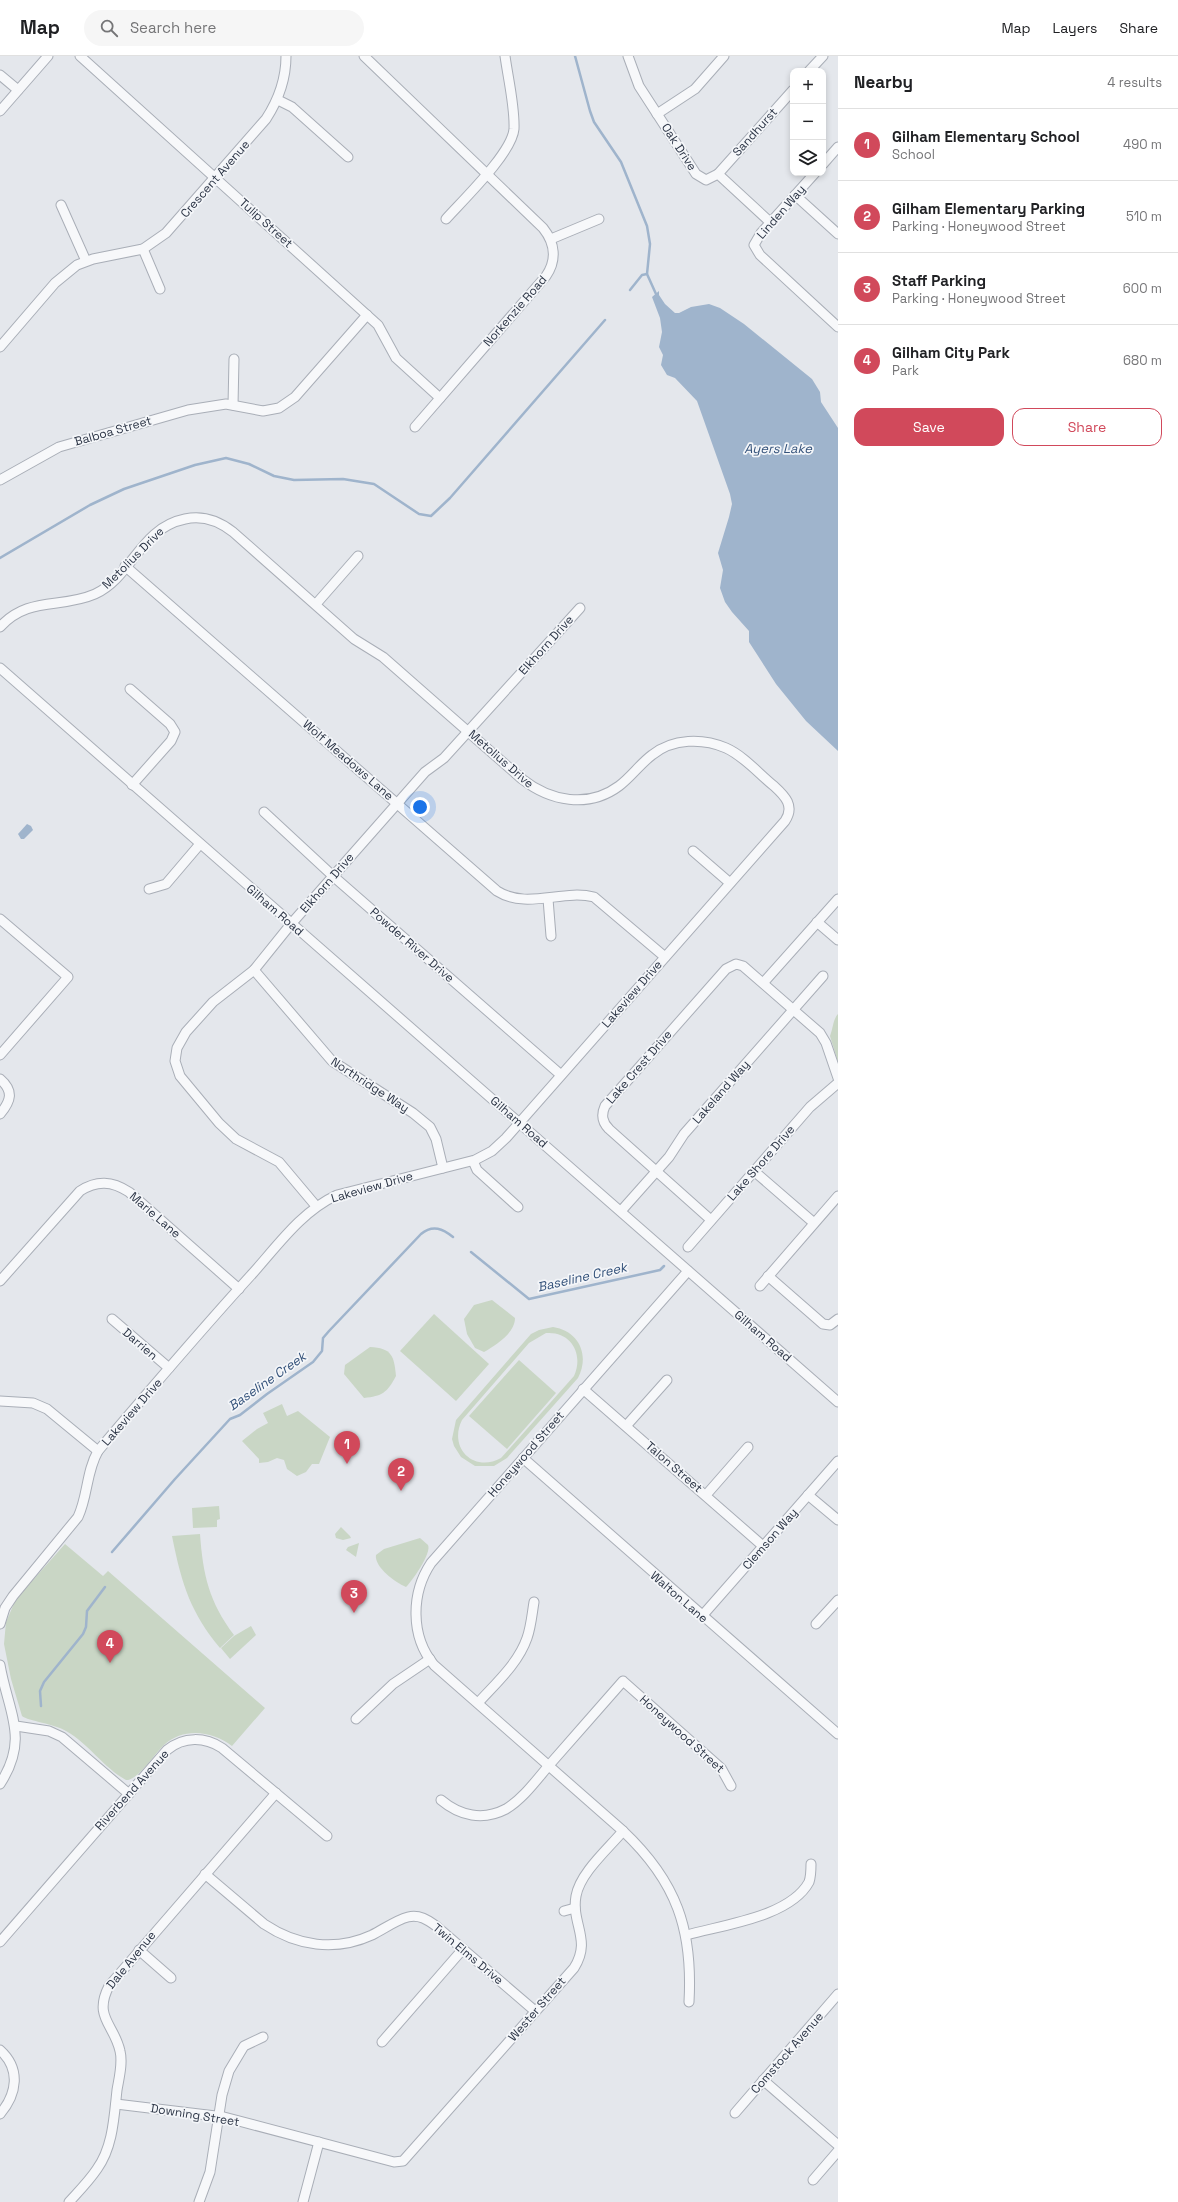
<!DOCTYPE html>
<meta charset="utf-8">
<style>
:root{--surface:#fff;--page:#f6f6f6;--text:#202124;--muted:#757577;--line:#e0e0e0;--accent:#d1495b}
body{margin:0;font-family:"Space Grotesk",sans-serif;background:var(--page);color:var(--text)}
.controls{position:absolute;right:12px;top:12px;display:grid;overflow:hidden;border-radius:8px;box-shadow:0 2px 6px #0003}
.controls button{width:36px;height:36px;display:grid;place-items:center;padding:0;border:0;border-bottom:1px solid var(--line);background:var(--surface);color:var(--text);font:20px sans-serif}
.you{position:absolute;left:420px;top:751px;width:14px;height:14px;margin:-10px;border:3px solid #fff;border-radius:50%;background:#1a73e8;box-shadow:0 0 0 6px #1a73e833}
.badge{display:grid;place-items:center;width:26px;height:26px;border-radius:50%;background:var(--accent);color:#fff;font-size:13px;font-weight:700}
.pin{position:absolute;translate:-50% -33px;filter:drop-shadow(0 1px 2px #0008)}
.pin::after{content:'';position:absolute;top:21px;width:14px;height:12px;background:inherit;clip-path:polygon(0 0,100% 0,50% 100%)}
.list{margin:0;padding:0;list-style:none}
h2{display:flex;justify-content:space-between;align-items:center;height:52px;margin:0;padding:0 16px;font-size:17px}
h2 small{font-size:13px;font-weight:400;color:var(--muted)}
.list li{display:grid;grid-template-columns:26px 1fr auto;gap:12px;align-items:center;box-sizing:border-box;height:72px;padding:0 16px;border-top:1px solid var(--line)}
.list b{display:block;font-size:15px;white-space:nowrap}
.list p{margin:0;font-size:13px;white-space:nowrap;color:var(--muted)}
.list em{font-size:13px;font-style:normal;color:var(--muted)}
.actions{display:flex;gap:8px;padding:12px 16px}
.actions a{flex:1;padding:9px 0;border:1px solid var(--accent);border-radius:12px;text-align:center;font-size:14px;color:var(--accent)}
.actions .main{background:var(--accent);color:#fff}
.icon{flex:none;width:22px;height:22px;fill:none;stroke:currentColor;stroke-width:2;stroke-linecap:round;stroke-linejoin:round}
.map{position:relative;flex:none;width:838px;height:2146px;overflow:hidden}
header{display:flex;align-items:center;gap:24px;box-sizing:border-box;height:56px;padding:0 20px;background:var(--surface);border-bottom:1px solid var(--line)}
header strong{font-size:19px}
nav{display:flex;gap:22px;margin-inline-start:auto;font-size:14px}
.search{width:280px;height:36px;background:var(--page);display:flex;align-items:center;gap:10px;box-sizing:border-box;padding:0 14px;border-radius:22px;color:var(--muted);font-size:15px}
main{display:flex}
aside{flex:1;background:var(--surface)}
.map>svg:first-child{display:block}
</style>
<header>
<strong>Map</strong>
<div class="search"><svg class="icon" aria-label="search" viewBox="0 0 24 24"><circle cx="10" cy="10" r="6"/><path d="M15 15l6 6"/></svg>Search here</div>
<nav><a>Map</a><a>Layers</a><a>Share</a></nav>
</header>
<main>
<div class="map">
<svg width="838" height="2146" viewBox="0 0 838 2146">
<rect width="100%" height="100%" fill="#e4e7ec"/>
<!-- green -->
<g fill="#c9d6c5" fill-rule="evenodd">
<path d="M838,958V1006L830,980C833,973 833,963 838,958Z"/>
<path d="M492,1244L515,1262C515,1277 496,1289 484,1296L475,1292L467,1278L464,1263L474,1249Z"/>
<polygon points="434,1258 489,1308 456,1345 400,1295"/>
<path d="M553,1271C579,1275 590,1299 578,1322L507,1402L494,1410H475L461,1401L454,1390L452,1383L456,1364L531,1278L539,1274ZM546,1277C571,1275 584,1298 574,1320L501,1402C474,1417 448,1392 462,1364L529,1287Z"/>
<path d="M370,1291C392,1292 394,1300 396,1320C387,1337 382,1340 364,1342L344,1318L345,1309Z"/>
<polygon points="519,1304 556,1337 507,1393 469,1360"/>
<polygon points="282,1348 287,1360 298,1355 330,1381 319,1408 312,1408 306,1416 297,1420 287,1413 284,1404 277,1402 268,1406 259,1407 259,1403 242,1385 257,1373 268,1367 263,1357"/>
<polygon points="219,1450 220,1463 217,1464 217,1471 193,1472 192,1452"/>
<polygon points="341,1471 350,1480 351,1482 343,1484 336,1482 335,1478"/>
<path d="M200,1478C203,1519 209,1546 234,1579L220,1592C191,1557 182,1529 173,1485L172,1480Z"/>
<path d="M420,1482L428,1489C432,1497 412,1525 406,1531C396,1527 374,1511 376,1499L384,1493Z"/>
<polygon points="359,1487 356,1501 346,1494 348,1491"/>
<path d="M65,1488L103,1520L108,1515L265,1652L232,1690C212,1675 184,1671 164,1689C155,1697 138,1725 126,1724C104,1712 89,1688 66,1675C55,1668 28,1665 22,1660L11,1623L4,1588L6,1566L16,1543Z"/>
<polygon points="251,1570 256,1579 230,1603 221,1592 234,1580"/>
</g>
<!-- water -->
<g fill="#9fb4cc">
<polygon points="659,235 659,239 665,248 675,257 679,257 691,251 709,248 720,252 744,268 812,323 820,336 821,346 838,372 838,695 806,665 776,628 749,586 749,575 732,556 725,546 720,532 723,514 718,497 729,461 732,448 730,438 697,345 675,322 667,319 661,309 663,299 659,291 662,276 660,262 652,241"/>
<polygon points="27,768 31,770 33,774 24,783 21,783 18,778"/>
</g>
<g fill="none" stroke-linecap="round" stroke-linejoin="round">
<!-- stream -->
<g stroke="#9fb4cc" stroke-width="2.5">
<polyline points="575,0 590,55 594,66 621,106 647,170 650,188 647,218"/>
<polyline points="630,234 642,219 647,218 656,238"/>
<polyline points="0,502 90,449 124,433 195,409 226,402 249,408 274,420 294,424 343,423 374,428 419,458 431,460 450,442 605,264"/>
<polyline points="471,1196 529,1243 660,1214 664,1210"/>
<path d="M112,1496L175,1423L230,1363L240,1359L267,1338L313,1306L322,1295L323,1282L329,1275L421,1178C433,1168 443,1173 453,1181"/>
<polyline points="41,1650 40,1635 44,1626 83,1578 86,1571 87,1555 105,1531"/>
</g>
<defs>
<g id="minor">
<polyline points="80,0 378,269 396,302 440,342"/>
<path d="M364,0L543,172C555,187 557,204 546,220L415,371"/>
<polyline points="628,0 639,30 696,118 706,124 718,118 770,166"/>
<polyline points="809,15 823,0"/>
<polyline points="0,19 18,34"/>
<polyline points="278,44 292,51 348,101"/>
<polyline points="0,55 48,0"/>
<polyline points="657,58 695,33 724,0"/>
<polyline points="823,108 838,91"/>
<polyline points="815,117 761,177 754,189 760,199 838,271"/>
<polyline points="718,118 793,34"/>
<polyline points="795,139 838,178"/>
<polyline points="61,149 86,205"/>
<path d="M446,163C463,144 512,97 514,73C515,51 508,22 505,0"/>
<polyline points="551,183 599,163"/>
<polyline points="143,193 160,233"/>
<path d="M0,291L55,227L77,209L93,203L143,193L166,177L266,63C279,43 286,24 286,0"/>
<polyline points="233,349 234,303"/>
<polyline points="0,424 59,391 188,354 226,348 263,355 279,352 295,341 367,259"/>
<path d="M125,510L497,835C527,854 562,833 594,841L665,901"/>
<polyline points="316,548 358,500"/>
<path d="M0,571C28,540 61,553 95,538C132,521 140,472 185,463C203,459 219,465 233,476L354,583L383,601L522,723C550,745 588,753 619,730C631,721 640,708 652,699C673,682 703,682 726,692C744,700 759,718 774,730C785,740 795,750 785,765L506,1082L492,1095L475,1104L337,1139C302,1155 278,1189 253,1217C200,1275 149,1335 98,1395C86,1416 88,1440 78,1461L13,1540L5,1552L0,1568"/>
<polyline points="0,612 838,1346"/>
<polyline points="130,633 170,668 175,676 171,685 132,729"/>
<polyline points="264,756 333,820 561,1019"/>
<polyline points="693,795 730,827"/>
<polyline points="149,833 166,828 200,788"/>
<polyline points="548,843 551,880"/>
<polyline points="0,863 68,921 0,999"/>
<polyline points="817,866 838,884"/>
<polyline points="254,914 332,1005 413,1057 430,1071 436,1083 443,1112"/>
<polyline points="764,926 838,843"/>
<path d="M0,1023C14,1035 11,1045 0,1058"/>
<polyline points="473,1105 477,1114 518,1151"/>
<polyline points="754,1115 814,1167"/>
<polyline points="316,1150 279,1106 236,1083 219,1067 180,1020 175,1005 177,992 186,976 213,946 254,914 291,868 425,716 444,702 580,552"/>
<polyline points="621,1155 669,1101 684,1078 823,920"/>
<path d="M711,1164L609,1073C602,1066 601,1059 605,1050L726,913L736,908L743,910L820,977L826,987L838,1022"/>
<polyline points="688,1191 810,1051 838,1027"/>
<path d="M688,1215L431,1507C411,1537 410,1580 434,1609L623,1775C677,1826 693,1874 689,1946"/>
<polyline points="768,1220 823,1268 830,1269 838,1263"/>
<path d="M0,1225L80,1135C97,1124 112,1125 129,1136L239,1233"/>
<polyline points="760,1230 838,1140"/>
<polyline points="112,1263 169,1312"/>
<polyline points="583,1333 763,1490"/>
<polyline points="0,1345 33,1347 47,1353 98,1395"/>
<polyline points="626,1370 667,1324"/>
<polyline points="523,1402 838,1678"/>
<polyline points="706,1439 748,1391"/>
<polyline points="808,1439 838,1464"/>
<polyline points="702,1560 838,1405"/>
<polyline points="816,1568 838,1544"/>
<path d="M0,1609C8,1656 30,1682 0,1728"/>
<path d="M478,1647C495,1628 518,1608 527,1582C531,1571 532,1558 534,1546"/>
<polyline points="356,1663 393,1628 430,1603"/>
<polyline points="16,1670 49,1675 62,1681 129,1738"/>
<path d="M441,1744C460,1760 483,1765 506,1753C524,1742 537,1723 551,1707C575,1680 599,1652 623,1625L721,1712L731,1730"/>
<path d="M205,1818L264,1868C297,1890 335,1896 372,1879C384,1873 396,1864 408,1861C419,1858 428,1864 436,1870L535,1955"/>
<polyline points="564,1855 575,1852"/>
<path d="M687,1879C722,1869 790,1861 809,1826C811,1820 811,1813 811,1808"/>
<path d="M0,1886L167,1694C184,1680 205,1681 222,1692L327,1780"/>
<polyline points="139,1894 171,1922"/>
<polyline points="382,1986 463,1893"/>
<path d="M0,1994C21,2013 17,2038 0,2058"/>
<polyline points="763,2024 838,2089"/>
<path d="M116,2048L224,2061L394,2106L403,2105L574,1912C592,1884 571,1868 576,1840C580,1817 608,1793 623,1775"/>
<polyline points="735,2057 838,1938"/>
<polyline points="813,2124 838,2095"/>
<path d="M69,2146C79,2135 89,2125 97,2113C113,2091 114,2061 117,2034C119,2022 123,2007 120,1995C114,1968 93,1961 109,1930L276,1737"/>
<polyline points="199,2146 210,2116 222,2039 229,2015 244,1990 263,1981"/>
<polyline points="303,2146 319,2086"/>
</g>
</defs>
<!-- minor casing -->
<use href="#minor" stroke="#a9aeb7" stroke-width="11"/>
<!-- minor -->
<use href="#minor" stroke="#f7f8fa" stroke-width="9"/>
</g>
<g text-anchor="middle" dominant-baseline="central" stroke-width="3.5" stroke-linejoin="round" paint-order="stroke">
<!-- street labels -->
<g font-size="12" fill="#2b3445" stroke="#f4f6f9">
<text transform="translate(755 76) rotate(-48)">Sandhurst</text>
<text transform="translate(679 91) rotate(57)">Oak Drive</text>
<text transform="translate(215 123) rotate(-49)">Crescent Avenue</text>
<text transform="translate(781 156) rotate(-49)">Linden Way</text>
<text transform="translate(266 167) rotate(42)">Tulip Street</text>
<text transform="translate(515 255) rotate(-49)">Norkenzie Road</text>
<text transform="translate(113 375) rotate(-16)">Balboa Street</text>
<text transform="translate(133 502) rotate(-45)">Metolius Drive</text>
<text transform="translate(546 589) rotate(-48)">Elkhorn Drive</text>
<text transform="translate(501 703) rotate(41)">Metolius Drive</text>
<text transform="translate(348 704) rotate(41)">Wolf Meadows Lane</text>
<text transform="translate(327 827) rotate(-49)">Elkhorn Drive</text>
<text transform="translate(275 854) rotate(41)">Gilham Road</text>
<text transform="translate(412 889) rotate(41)">Powder River Drive</text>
<text transform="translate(632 938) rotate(-49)">Lakeview Drive</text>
<text transform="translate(639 1011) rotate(-49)">Lake Crest Drive</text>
<text transform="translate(370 1029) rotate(33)">Northridge Way</text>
<text transform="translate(721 1036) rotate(-49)">Lakeland Way</text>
<text transform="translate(519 1066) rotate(41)">Gilham Road</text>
<text transform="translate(761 1107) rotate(-49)">Lake Shore Drive</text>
<text transform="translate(372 1131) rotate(-16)">Lakeview Drive</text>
<text transform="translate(155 1159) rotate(41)">Marie Lane</text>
<text transform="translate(763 1280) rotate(41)">Gilham Road</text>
<text transform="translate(140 1288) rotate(41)">Darrien</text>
<text transform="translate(132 1356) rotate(-49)">Lakeview Drive</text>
<text transform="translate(526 1398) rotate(-49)">Honeywood Street</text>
<text transform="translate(674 1411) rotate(41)">Talon Street</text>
<text transform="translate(770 1483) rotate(-49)">Clemson Way</text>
<text transform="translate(679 1541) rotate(41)">Walton Lane</text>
<text transform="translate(682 1678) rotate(42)">Honeywood Street</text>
<text transform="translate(132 1734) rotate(-48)">Riverbend Avenue</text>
<text transform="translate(468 1898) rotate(40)">Twin Elms Drive</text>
<text transform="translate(131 1904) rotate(-51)">Dale Avenue</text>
<text transform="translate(537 1953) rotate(-49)">Wester Street</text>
<text transform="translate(787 1997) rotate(-49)">Comstock Avenue</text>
<text transform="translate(195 2059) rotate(9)">Downing Street</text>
</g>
<!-- water labels -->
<g font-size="13" font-style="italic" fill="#34527a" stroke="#f4f6f9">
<text x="778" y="392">Ayers Lake</text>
<text transform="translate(582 1221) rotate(-13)">Baseline Creek</text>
<text transform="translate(267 1325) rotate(-35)">Baseline Creek</text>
</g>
</g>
</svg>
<div class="controls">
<button>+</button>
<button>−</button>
<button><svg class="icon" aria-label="layers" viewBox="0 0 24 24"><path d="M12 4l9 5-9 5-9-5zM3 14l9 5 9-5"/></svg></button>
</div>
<div class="you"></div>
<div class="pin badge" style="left:347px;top:1408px">1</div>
<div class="pin badge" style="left:401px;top:1435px">2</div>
<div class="pin badge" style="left:354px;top:1557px">3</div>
<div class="pin badge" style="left:110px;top:1607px">4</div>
</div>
<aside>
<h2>Nearby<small>4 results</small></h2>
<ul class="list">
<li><span class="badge">1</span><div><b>Gilham Elementary School</b><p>School</p></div><em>490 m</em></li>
<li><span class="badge">2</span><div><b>Gilham Elementary Parking</b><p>Parking · Honeywood Street</p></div><em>510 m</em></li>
<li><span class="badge">3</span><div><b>Staff Parking</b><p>Parking · Honeywood Street</p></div><em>600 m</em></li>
<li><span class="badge">4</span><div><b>Gilham City Park</b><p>Park</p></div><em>680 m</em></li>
</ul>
<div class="actions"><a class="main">Save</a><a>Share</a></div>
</aside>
</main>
